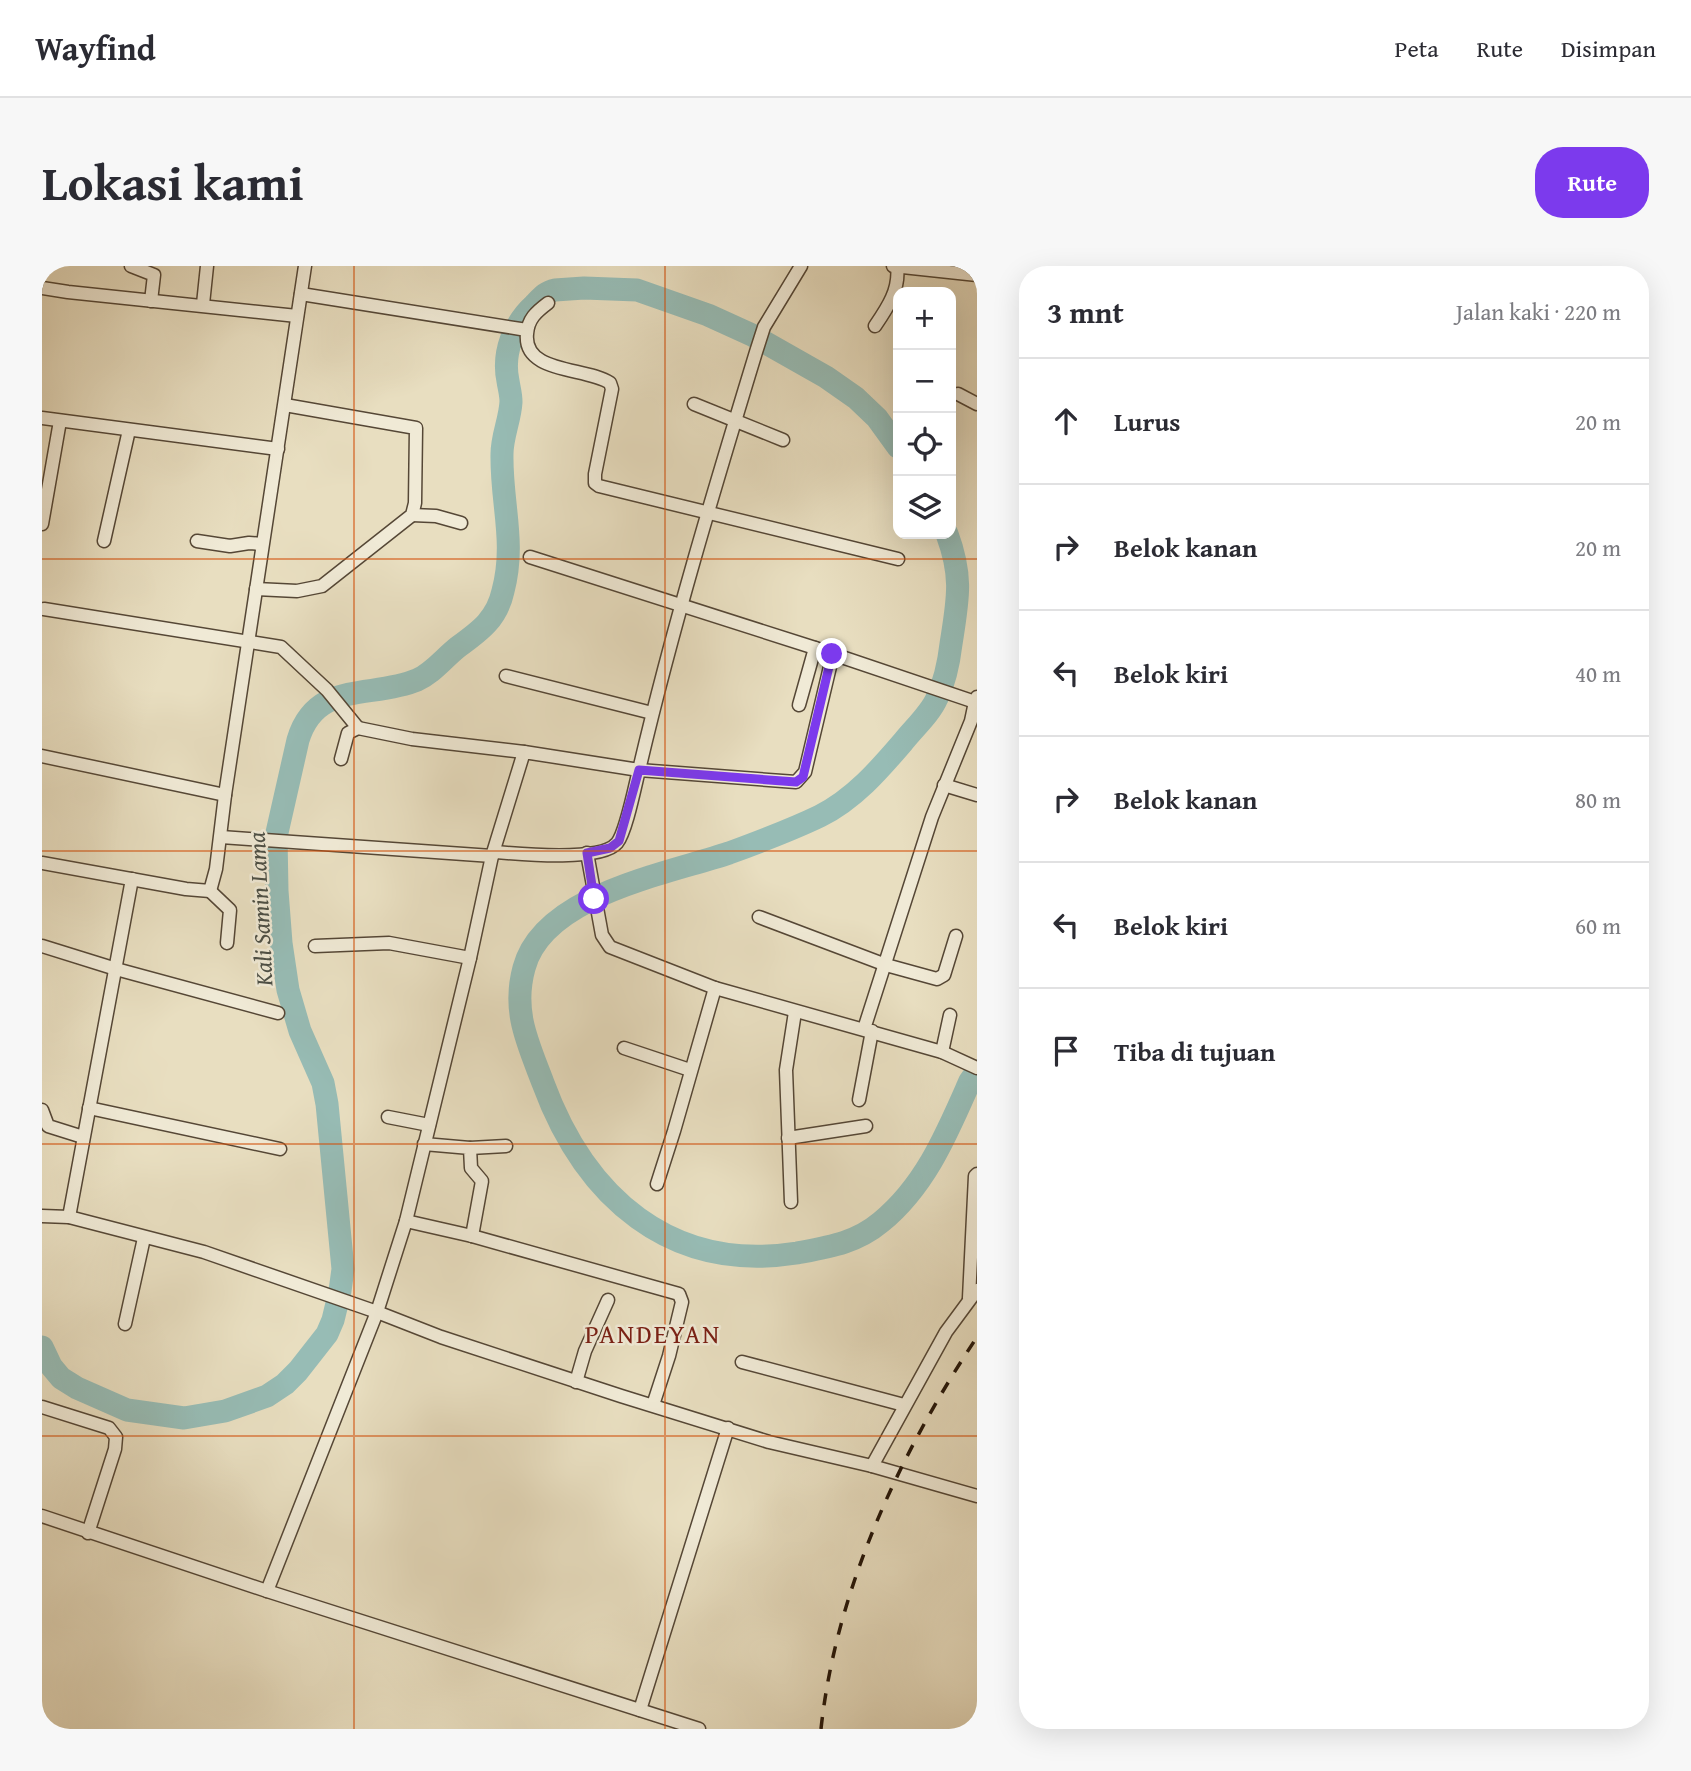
<!DOCTYPE html>
<html lang="id">
<meta charset="utf-8">
<style>
:root{--surface:#fff;--page:#f7f7f7;--text:#2b2b33;--muted:#7c7c81;--line:#e1e1e2;--accent:#7c3aed}
body{margin:0;font-family:"Gentium Book Plus",serif;background:var(--page);color:var(--text)}
.controls{position:absolute;right:21px;top:21px;display:grid;overflow:hidden;border-radius:14px;box-shadow:0 7px 28px #0002}
.controls button{width:63px;height:63px;display:grid;place-items:center;padding:0;border:0;border-bottom:2px solid var(--line);background:var(--surface);color:var(--text);font:35px sans-serif}
.stop{position:absolute;width:21px;height:21px;margin:-16px;border:5px solid #7c3aed;border-radius:50%;background:#fff}
.stop.end{background:#7c3aed;border-color:#fff;box-shadow:0 2px 7px #0008}
.list{margin:0;padding:0;list-style:none}
h2{display:flex;justify-content:space-between;align-items:center;height:91px;margin:0;padding:0 28px;font-size:30px}
h2 small{font-size:23px;font-weight:400;color:var(--muted)}
.list li{display:grid;grid-template-columns:46px 1fr auto;gap:21px;align-items:center;box-sizing:border-box;height:126px;padding:0 28px;border-top:2px solid var(--line)}
.list b{display:block;font-size:26px;white-space:nowrap}
.list em{font-size:23px;font-style:normal;color:var(--muted)}
.icon{flex:none;width:38px;height:38px;fill:none;stroke:currentColor;stroke-width:2;stroke-linecap:round;stroke-linejoin:round}
.map{position:relative;flex:none;width:935px;height:1463px;overflow:hidden;border-radius:28px}
header{display:flex;align-items:center;gap:42px;box-sizing:border-box;height:98px;padding:0 35px;background:var(--surface);border-bottom:2px solid var(--line)}
header strong{font-size:33px}
nav{display:flex;gap:38px;margin-inline-start:auto;font-size:24px}
.intro{display:flex;align-items:center;justify-content:space-between;box-sizing:border-box;height:168px;padding:0 42px}
h1{margin:0;font-size:49px}
.button{padding:18px 32px;border-radius:28px;background:var(--accent);color:#fff;font-size:24px;font-weight:700}
main{display:flex;gap:42px;padding:0 42px}
aside{flex:1;background:var(--surface);border-radius:28px;box-shadow:0 7px 28px #0002}
.map>svg:first-child{display:block}
</style>
<header>
<strong>Wayfind</strong>
<nav><a>Peta</a><a>Rute</a><a>Disimpan</a></nav>
</header>
<div class="intro"><h1>Lokasi kami</h1><a class="button">Rute</a></div>
<main>
<div class="map">
<svg width="935" height="1463" viewBox="0 0 935 1463">
<rect width="100%" height="100%" fill="#e8dec0"/>
<filter id="stains"><feTurbulence type="fractalNoise" baseFrequency=".00286" numOctaves="4"/><feColorMatrix values="0 0 0 0 .2 0 0 0 0 .09 0 0 0 0 .02 0 0 0 .5 -.17"/></filter>
<radialGradient id="worn" r=".72"><stop offset=".6" stop-color="#630" stop-opacity="0"/><stop offset="1" stop-color="#630" stop-opacity=".3"/></radialGradient>
<g fill="none" stroke-linecap="round" stroke-linejoin="round">
<!-- river -->
<g stroke="#97bcb5" stroke-width="23">
<path d="M905,268C921,311 916,333 909,378C907,395 903,415 895,432C888,448 872,462 861,476C837,504 812,533 778,550C749,564 717,576 687,587C625,608 501,629 482,702C470,746 486,777 501,817C543,931 628,1007 755,987C787,981 814,977 839,956C884,919 905,867 928,815L935,805"/>
<path d="M0,1081L9,1100L19,1112L35,1122L85,1144L142,1152L183,1145L225,1130L243,1118L256,1105L285,1068L291,1054L298,1025L301,1003L285,838L281,817L258,765L246,724L239,677L235,625L234,571L256,474C274,414 329,433 375,414C391,407 402,392 416,381C438,365 455,353 461,325C474,276 459,237 460,188C460,170 468,154 469,136C469,128 467,122 466,115C460,87 472,57 492,39C499,32 503,26 513,24L542,22L595,24L666,49L710,69L784,111L814,132L835,152L856,181"/>
</g>
<defs>
<g id="minor">
<polyline points="89,0 112,9 109,35"/>
<polyline points="851,0 935,9"/>
<polyline points="0,22 26,26 255,50"/>
<polyline points="259,28 485,64"/>
<path d="M506,37C494,46 486,53 485,68C481,108 545,101 568,117L570,123L553,208V217L557,220L856,293"/>
<polyline points="161,38 165,0"/>
<path d="M833,60C846,41 858,23 855,0"/>
<polyline points="916,128 935,138"/>
<polyline points="652,138 741,174"/>
<polyline points="0,152 236,183"/>
<polyline points="370,249 394,250 419,257"/>
<polyline points="0,258 18,155"/>
<polyline points="62,275 87,164"/>
<polyline points="155,275 188,280 207,277 220,278"/>
<polyline points="488,291 773,382 933,436 935,431"/>
<polyline points="214,323 255,325 280,320 370,249 373,237 374,162 243,139"/>
<polyline points="2,343 239,381 285,424 316,462"/>
<polyline points="464,410 610,447"/>
<polyline points="757,439 773,382"/>
<polyline points="0,490 183,529"/>
<polyline points="299,493 306,467 316,462 370,473 482,486"/>
<polyline points="902,519 935,529"/>
<polyline points="179,571 450,590"/>
<path d="M453,586C477,588 559,596 575,577C584,566 593,520 597,504L754,516L763,506L791,388"/>
<polyline points="545,587 560,669 568,681 673,722 900,786 935,802"/>
<polyline points="0,597 144,623 168,625 174,603 183,529 263,0"/>
<polyline points="168,625 188,644 185,677"/>
<polyline points="717,651 844,699 895,713 902,709 914,670"/>
<polyline points="0,680 74,703 236,747"/>
<polyline points="273,680 347,677 428,692"/>
<polyline points="822,763 890,551 929,455 933,436"/>
<polyline points="582,782 648,804"/>
<polyline points="900,786 908,749"/>
<polyline points="817,834 830,765"/>
<polyline points="47,842 238,883"/>
<polyline points="0,844 6,860 41,871"/>
<polyline points="346,851 387,859"/>
<polyline points="746,872 824,860"/>
<polyline points="382,878 428,882 429,902 440,915 430,970"/>
<polyline points="428,882 464,880"/>
<polyline points="615,918 632,865 673,722"/>
<polyline points="749,936 744,804 753,746"/>
<polyline points="0,950 27,951 162,986 335,1046 399,1071 579,1130 727,1176 830,1200 935,1230"/>
<polyline points="27,951 90,613"/>
<polyline points="364,955 430,970 637,1028 640,1036 627,1090 611,1139"/>
<polyline points="927,1032 933,910 935,908"/>
<polyline points="83,1058 102,972"/>
<polyline points="700,1096 862,1139"/>
<polyline points="534,1116 543,1085 566,1034"/>
<polyline points="0,1141 67,1162 74,1171 73,1183 46,1267"/>
<polyline points="830,1200 904,1066 935,1024"/>
<polyline points="0,1250 225,1325 657,1463"/>
<path d="M225,1325L335,1046L364,955L428,692L450,590L482,486L597,504C630,363 672,224 714,86L722,61L759,0"/>
<polyline points="598,1444 686,1162"/>
</g>
</defs>
<!-- minor casing -->
<use href="#minor" stroke="#554736" stroke-width="15"/>
<!-- minor -->
<use href="#minor" stroke="#f0ead6" stroke-width="12"/>
<!-- rail -->
<path stroke="#241508" stroke-width="3.5" stroke-dasharray="12 12" stroke-linecap="butt" d="M779,1463C794,1323 858,1187 935,1071"/>
</g>
<g fill="none" stroke-linecap="round" stroke-linejoin="round">
<!-- route -->
<polyline stroke="#7c3aed" stroke-width="9" points="552,633 545,587 568,582 577,575 597,504 754,516 761,511 790,388"/>
</g>
<!-- grid -->
<path fill="none" stroke="#d4520c" stroke-width="2" stroke-opacity="0.55" d="M312,0V1463M623,0V1463M0,293H935M0,585H935M0,878H935M0,1170H935"/>
<g text-anchor="middle" dominant-baseline="central" stroke-width="5" stroke-linejoin="round" paint-order="stroke">
<!-- water labels -->
<g font-size="24" font-style="italic" fill="#4c4f45" stroke="#f0ead6">
<text transform="translate(218 643) rotate(-93)">Kali Samin Lama</text>
</g>
<!-- quarter labels -->
<g font-size="26" letter-spacing="2" fill="#7a1f14" stroke="#f0ead6">
<text x="611" y="1067">PANDEYAN</text>
</g>
</g>
<rect width="100%" height="100%" filter="url(#stains)"/>
<rect width="100%" height="100%" fill="url(#worn)"/>
</svg>
<div class="controls">
<button>+</button>
<button>−</button>
<button><svg class="icon" aria-label="locate" viewBox="0 0 24 24"><circle cx="12" cy="12" r="6"/><path d="M12 2v4M12 18v4M2 12h4M18 12h4"/></svg></button>
<button><svg class="icon" aria-label="layers" viewBox="0 0 24 24"><path d="M12 4l9 5-9 5-9-5zM3 14l9 5 9-5"/></svg></button>
</div>
<div class="stop" style="left:552px;top:633px"></div>
<div class="stop end" style="left:790px;top:388px"></div>
</div>
<aside>
<h2>3 mnt<small>Jalan kaki · 220 m</small></h2>
<ul class="list">
<li><svg class="icon" aria-label="ahead" viewBox="0 0 24 24"><path d="M12 20V5M6 11l6-6 6 6"/></svg><div><b>Lurus</b></div><em>20 m</em></li>
<li><svg class="icon" aria-label="right" viewBox="0 0 24 24"><path d="M7 20v-9h11M14 6l5 5-5 5"/></svg><div><b>Belok kanan</b></div><em>20 m</em></li>
<li><svg class="icon" aria-label="left" viewBox="0 0 24 24"><path d="M17 20v-9H6M10 6l-5 5 5 5"/></svg><div><b>Belok kiri</b></div><em>40 m</em></li>
<li><svg class="icon" aria-label="right" viewBox="0 0 24 24"><path d="M7 20v-9h11M14 6l5 5-5 5"/></svg><div><b>Belok kanan</b></div><em>80 m</em></li>
<li><svg class="icon" aria-label="left" viewBox="0 0 24 24"><path d="M17 20v-9H6M10 6l-5 5 5 5"/></svg><div><b>Belok kiri</b></div><em>60 m</em></li>
<li><svg class="icon" aria-label="arrive" viewBox="0 0 24 24"><path d="M6 21V4h12l-3 4 3 4H6"/></svg><div><b>Tiba di tujuan</b></div></li>
</ul>
</aside>
</main>
